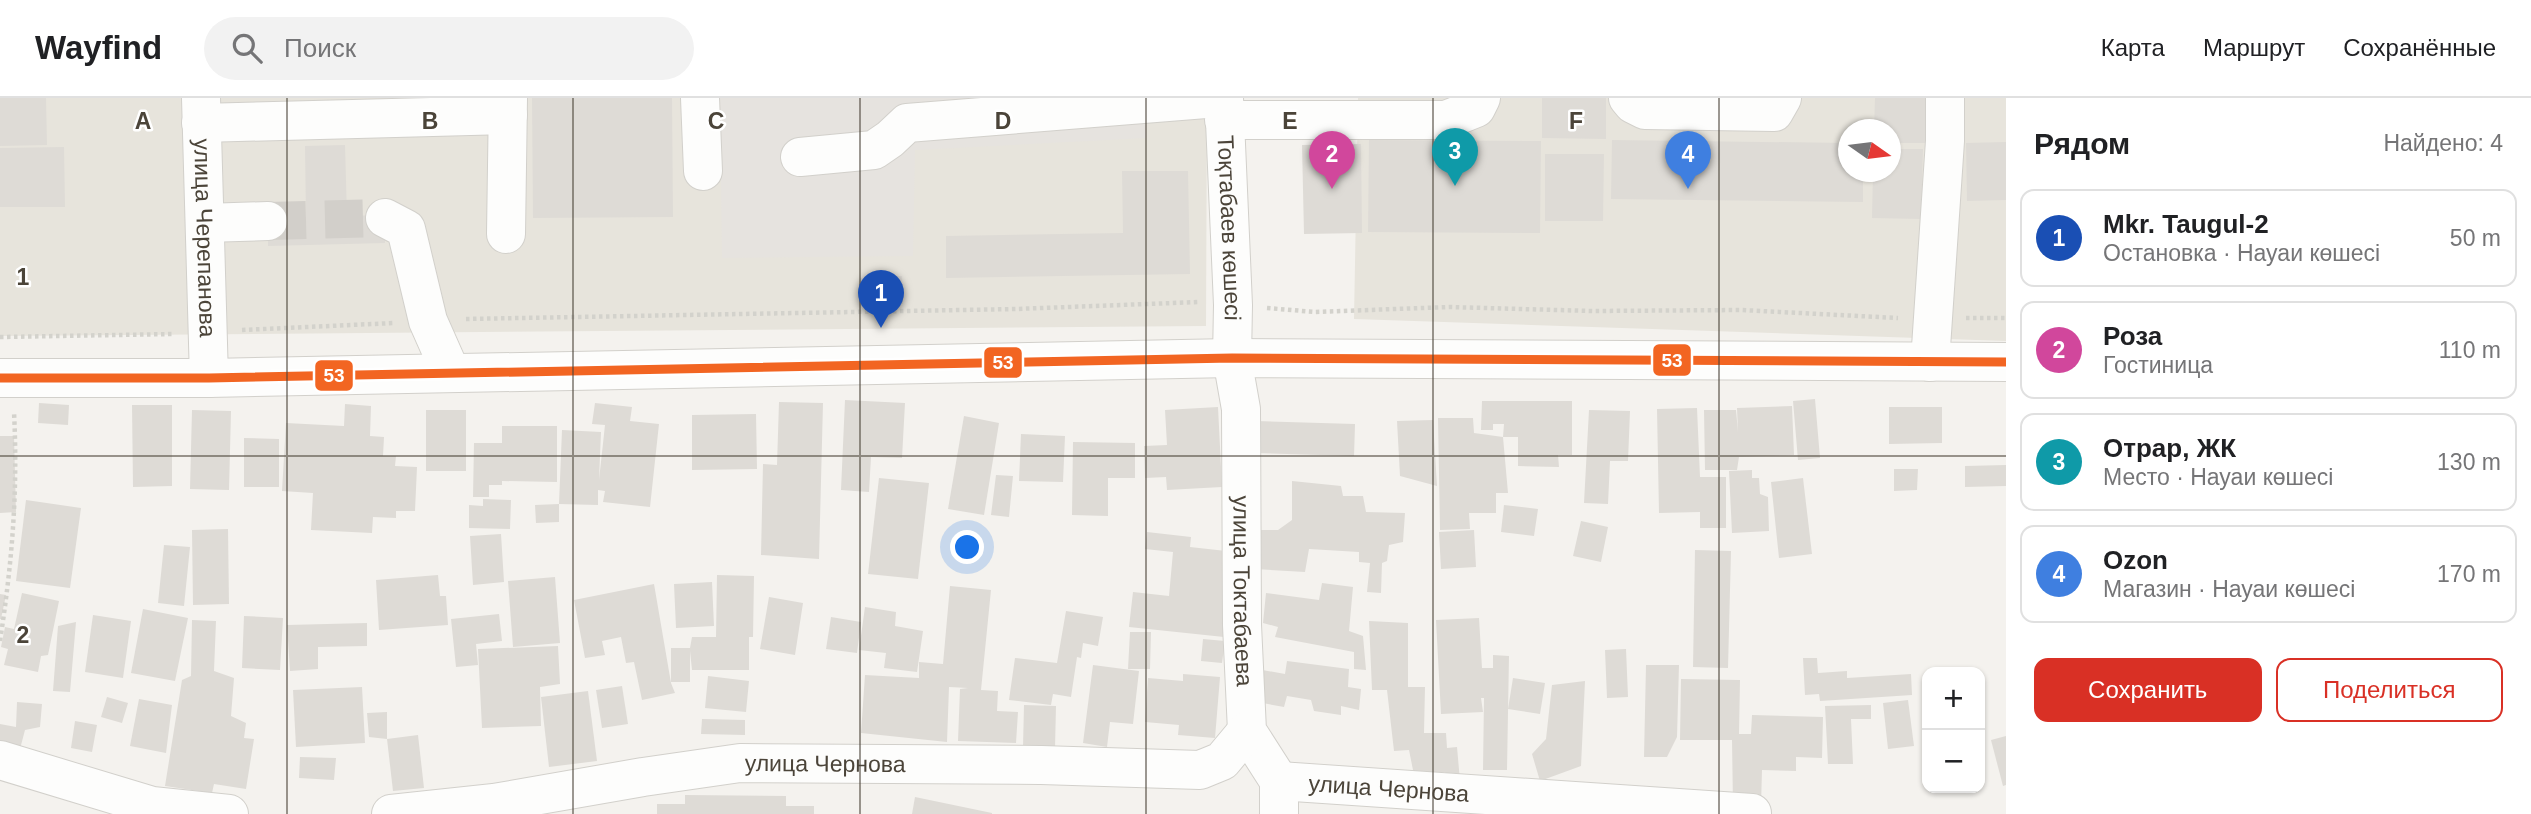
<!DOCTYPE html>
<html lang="ru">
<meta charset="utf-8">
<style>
:root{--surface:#fff;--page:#f2f2f2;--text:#202124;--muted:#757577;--line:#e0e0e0;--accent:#d93025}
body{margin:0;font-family:Arial,sans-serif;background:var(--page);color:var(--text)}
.controls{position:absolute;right:21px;bottom:21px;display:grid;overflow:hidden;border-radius:14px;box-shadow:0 2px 5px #0004}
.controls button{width:63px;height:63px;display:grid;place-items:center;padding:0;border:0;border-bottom:2px solid var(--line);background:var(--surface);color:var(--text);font:35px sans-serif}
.compass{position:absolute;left:1838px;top:21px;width:63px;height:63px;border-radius:50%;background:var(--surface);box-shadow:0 2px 5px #0004;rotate:104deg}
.you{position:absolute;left:968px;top:450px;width:24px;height:24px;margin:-18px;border:5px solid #fff;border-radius:50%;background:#1a73e8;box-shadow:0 0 0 10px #1a73e833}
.badge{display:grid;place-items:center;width:46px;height:46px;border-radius:50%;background:var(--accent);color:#fff;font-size:23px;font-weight:700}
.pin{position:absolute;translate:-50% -58px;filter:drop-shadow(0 2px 4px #0008)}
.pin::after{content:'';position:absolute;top:37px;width:24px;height:21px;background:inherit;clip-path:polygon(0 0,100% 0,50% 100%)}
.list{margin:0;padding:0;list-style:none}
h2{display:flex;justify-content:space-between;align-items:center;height:91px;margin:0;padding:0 28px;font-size:30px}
h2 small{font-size:23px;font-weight:400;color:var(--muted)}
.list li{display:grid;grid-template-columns:46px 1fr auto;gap:21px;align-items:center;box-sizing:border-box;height:98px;margin:0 14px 14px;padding:0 14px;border:2px solid var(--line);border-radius:14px}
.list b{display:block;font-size:26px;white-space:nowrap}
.list p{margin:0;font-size:23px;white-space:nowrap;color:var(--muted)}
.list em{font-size:23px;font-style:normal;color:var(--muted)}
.actions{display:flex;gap:14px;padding:21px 28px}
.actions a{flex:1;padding:16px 0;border:2px solid var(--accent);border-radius:14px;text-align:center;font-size:24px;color:var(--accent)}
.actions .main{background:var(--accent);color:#fff}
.icon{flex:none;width:38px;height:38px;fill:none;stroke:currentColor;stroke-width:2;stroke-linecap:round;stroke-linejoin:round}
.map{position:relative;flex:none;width:2006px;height:716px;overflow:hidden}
header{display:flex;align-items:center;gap:42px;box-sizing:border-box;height:98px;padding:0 35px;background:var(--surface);border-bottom:2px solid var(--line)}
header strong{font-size:33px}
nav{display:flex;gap:38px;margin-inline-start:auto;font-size:24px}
.search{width:490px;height:63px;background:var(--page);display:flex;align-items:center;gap:18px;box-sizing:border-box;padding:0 24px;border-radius:38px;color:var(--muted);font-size:26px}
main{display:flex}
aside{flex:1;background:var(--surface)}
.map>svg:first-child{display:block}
</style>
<header>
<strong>Wayfind</strong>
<div class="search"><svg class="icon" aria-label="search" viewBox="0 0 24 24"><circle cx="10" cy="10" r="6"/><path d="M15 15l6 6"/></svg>Поиск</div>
<nav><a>Карта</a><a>Маршрут</a><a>Сохранённые</a></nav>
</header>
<main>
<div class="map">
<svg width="2006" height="716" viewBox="0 0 2006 716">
<rect width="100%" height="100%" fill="#f4f2ee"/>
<!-- residential -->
<g fill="#e7e4dc" fill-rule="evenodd">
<polygon points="0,0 1207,0 1206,228 0,238"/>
<path d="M1358,0H2006V243L1354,221ZM1848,32H1890V74H1848Z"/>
</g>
<!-- parking -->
<polygon fill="#e6e3df" points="720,0 1147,0 1146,40 915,52 913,158 722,160"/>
<!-- building -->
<g fill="#dedbd6">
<polygon points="0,0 46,0 47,47 0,48"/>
<polygon points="532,0 672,0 673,119 533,120"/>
<polygon points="1542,0 1606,0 1606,41 1542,40"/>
<polygon points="1875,0 1930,0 1930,45 1891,45 1891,32 1874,32"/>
<polygon points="1369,42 1541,43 1540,135 1368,134"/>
<polygon points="1612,42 1848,45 1848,74 1863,74 1863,104 1611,101"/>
<polygon points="2006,44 2006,102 1967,103 1966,45"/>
<polygon points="1361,46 1362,135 1304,136 1302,47"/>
<polygon points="345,47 347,118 385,117 385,145 268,148 268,123 306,119 305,48"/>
<polygon points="64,49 65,109 0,109 0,50"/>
<polygon points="1891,51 1923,51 1921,121 1872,120 1873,74 1891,74"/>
<polygon points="1545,56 1604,56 1603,123 1545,123"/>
<polygon points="1122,73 1188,73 1190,176 946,180 946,138 1123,135"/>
<polygon points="902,178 903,206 861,208 860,180"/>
<polygon points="1815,301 1820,360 1798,362 1793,303"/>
<polygon points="845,302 905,305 902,360 871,359 869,394 841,392"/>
<polygon points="1482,303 1572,303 1572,357 1558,357 1559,369 1518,368 1518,339 1503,339 1504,326 1493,326 1493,332 1481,332"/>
<polygon points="779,304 823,305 819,461 761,457 763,366 777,367"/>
<polygon points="39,305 69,307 68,327 38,325"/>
<polygon points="595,305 632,309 630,323 659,326 650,409 603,404 605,393 598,392 598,407 559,406 562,332 601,334 599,382 605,327 592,326"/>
<polygon points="345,306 371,308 370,338 384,339 383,358 396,358 395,368 417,369 415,413 396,413 396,420 373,419 372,435 311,432 313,395 282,393 286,325 344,328"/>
<polygon points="132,307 172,307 172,388 133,389"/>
<polygon points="1792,308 1794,357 1739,359 1737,372 1705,372 1704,312 1736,312 1738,334 1737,310"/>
<polygon points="1218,309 1222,389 1167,392 1166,379 1145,380 1144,348 1167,347 1165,312"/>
<polygon points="1889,309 1942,309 1942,345 1889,346"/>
<polygon points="1697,310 1700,379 1726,379 1726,430 1700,430 1700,414 1659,415 1657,311"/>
<polygon points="192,312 231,313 229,392 190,391"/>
<rect x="426" y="312" width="40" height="61"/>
<polygon points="1589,312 1630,313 1628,363 1610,363 1608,406 1584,405"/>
<polygon points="756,316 757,371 692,372 692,317"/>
<polygon points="964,318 999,325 984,417 948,411"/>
<polygon points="1438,320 1473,320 1474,335 1503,339 1508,395 1496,395 1496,415 1469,415 1470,431 1440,432"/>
<polygon points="1433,322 1437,388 1400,378 1397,323"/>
<polygon points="1256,323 1355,326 1354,358 1254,355"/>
<polygon points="502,328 557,328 557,384 502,383 502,387 489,387 489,399 473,399 474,345 502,345"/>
<polygon points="1021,336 1065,338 1063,384 1019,383"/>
<polygon points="0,338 14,338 16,414 0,415"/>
<polygon points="244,340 279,341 279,389 244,389"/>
<polygon points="1073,344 1135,345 1135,380 1108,380 1108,418 1072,417"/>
<polygon points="2006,367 2006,388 1965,389 1965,368"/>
<polygon points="1894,371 1918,371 1917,392 1894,393"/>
<polygon points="1752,372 1752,380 1759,380 1760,396 1768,399 1769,433 1732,435 1729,373"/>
<polygon points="996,377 1013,378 1009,419 991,417"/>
<polygon points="879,380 929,385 918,481 868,476"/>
<polygon points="1803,380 1812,456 1779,460 1771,384"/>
<polygon points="1292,383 1341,388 1343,398 1363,398 1366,414 1405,415 1403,444 1389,447 1387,463 1382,465 1381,495 1367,494 1370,465 1359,464 1359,454 1309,451 1305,474 1255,471 1256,432 1278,432 1292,422"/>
<polygon points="483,401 511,402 510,431 469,430 469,407 483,408"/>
<polygon points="26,402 81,410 70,490 16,483"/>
<polygon points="559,406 559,424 536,425 535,407"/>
<polygon points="1504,407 1538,411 1534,438 1501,434"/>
<polygon points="1581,423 1608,429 1601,464 1573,458"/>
<polygon points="228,431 229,506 193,507 192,432"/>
<polygon points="1474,432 1476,469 1441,471 1439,434"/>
<polygon points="1147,434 1191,439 1190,449 1226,453 1224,539 1129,529 1133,494 1169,498 1173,454 1145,451"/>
<polygon points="501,436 504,484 473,487 470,438"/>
<polygon points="164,447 190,449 184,508 158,505"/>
<polygon points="1695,452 1731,453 1728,570 1693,569"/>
<polygon points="438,477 440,498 446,498 448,527 379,532 376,482"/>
<polygon points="717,477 754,478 753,539 749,539 749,572 692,572 690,553 690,584 671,584 671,550 690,550 692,539 716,539"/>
<polygon points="555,479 560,545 513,549 508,483"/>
<polygon points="712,484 714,528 676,530 674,486"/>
<polygon points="1322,485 1353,489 1349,533 1363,538 1366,572 1354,571 1354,554 1275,539 1278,529 1263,525 1266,495 1319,502"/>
<polygon points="654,486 671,585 675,595 642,602 634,564 626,565 621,539 602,543 605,557 585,560 574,502"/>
<polygon points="950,488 991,492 981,592 998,593 997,613 1018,614 1016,645 958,643 960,591 968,590 949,589 947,644 861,635 865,577 919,580 919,564 943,566"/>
<polygon points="22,495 59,503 48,557 41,558 38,574 4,567 8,551 1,549 5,529 14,531"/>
<polygon points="0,496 6,497 1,521 0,521"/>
<polygon points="769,499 803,505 795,557 760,551"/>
<polygon points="865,509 896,514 895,528 923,533 917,574 884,570 886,555 859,552"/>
<polygon points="143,511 188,520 175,583 131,575"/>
<polygon points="1066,513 1103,519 1098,548 1083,545 1081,560 1077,559 1071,599 1053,596 1051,607 1009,602 1015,560 1057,565"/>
<polygon points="499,516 502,543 476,546 478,567 456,569 451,521"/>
<polygon points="93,517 131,523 123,580 85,574"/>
<polygon points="244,518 283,520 280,572 242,570"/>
<polygon points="831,519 861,524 857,555 826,551"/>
<polygon points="1479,520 1482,570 1493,570 1493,557 1509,558 1507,672 1483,672 1484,600 1481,600 1483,614 1441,616 1436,522"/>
<polygon points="192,522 216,523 214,573 234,580 231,618 246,625 244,640 254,641 246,691 214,686 212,695 165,688 182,582 191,578"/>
<polygon points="1369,523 1408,525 1408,589 1425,589 1424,635 1446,635 1447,650 1457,649 1460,683 1450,683 1445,674 1414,677 1409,652 1394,653 1387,592 1372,592"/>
<polygon points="76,524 70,594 53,593 58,528"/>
<polygon points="367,525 367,548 318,549 318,571 290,573 287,527"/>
<polygon points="1130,534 1151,534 1150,571 1128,571"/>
<polygon points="1203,541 1225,543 1222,565 1201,563"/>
<polygon points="558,548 560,586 540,589 541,628 482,630 478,551"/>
<polygon points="1626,551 1628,599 1607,600 1605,552"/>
<polygon points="1803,560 1817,560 1818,575 1847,573 1847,580 1911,576 1912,597 1820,603 1819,596 1805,597"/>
<polygon points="1287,563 1349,571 1348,589 1361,591 1359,612 1341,608 1341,617 1314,613 1311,602 1287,598 1284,609 1252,603 1251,570 1285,576"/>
<polygon points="1093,567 1139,573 1133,626 1110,624 1107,649 1083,645"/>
<polygon points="1646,567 1679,567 1677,639 1667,659 1644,659"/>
<polygon points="1183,576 1220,579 1215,640 1178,637 1179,627 1145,624 1148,580 1183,583"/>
<polygon points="708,578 749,583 746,614 705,610"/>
<polygon points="1513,580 1545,585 1540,616 1508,611"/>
<polygon points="1681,581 1740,582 1739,636 1751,636 1752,617 1823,619 1822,660 1796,659 1796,673 1762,672 1761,707 1733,708 1732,642 1680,642"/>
<polygon points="1585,583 1581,668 1540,683 1532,656 1546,641 1552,587"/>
<polygon points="622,588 628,626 602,630 596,592"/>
<polygon points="362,589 365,645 296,649 293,592"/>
<polygon points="588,593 597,663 549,669 541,599"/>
<polygon points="107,599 128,605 122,625 101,619"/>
<polygon points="139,601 172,607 166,655 130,648"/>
<polygon points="1908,602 1914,648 1888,651 1883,605"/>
<polygon points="17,604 42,606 40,629 25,632 20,651 0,646 0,626 16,629"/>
<polygon points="1024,607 1056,608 1055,650 1023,649"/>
<polygon points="1871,607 1871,621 1851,621 1853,666 1828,666 1825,608"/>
<polygon points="387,614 387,641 369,639 367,615"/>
<polygon points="702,621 745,622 745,637 701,636"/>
<polygon points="75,623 97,627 92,654 71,650"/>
<polygon points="418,637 424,690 393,693 387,641"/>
<polygon points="2006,638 2006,687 2003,688 1991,642"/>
<polygon points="300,659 336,660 334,682 299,680"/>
<polygon points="685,697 786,698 786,708 814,708 814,716 657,716 657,706 685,706"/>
<polygon points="915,699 992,715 992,716 912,716"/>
</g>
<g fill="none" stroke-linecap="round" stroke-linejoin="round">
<!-- minor-tunnel -->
<polyline stroke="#d2cfca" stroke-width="38" stroke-dasharray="38 19" stroke-linecap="butt" points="268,123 385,120"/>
<defs>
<g id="minor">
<path id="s1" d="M201,0L209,280"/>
<polyline points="700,0 703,73"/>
<path id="s2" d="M1224,0L1233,207L1232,260L1241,311L1242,527L1247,633L1279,683V716"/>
<polyline points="1628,0 1633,6 1645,12 1774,14 1782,0"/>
<polyline points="1224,22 1446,22 1476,10 1481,0"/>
<polyline points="201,25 508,17"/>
<polyline points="800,59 874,52 890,41 907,25 1218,0"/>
<polyline points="385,120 406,131 428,223 451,275"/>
<polyline points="205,125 268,123"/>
<polyline points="506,136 508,0"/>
<polyline points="1930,264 1945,43 1945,0"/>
<polyline points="0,280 209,280 1232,260 2006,264"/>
<polyline points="0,662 152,708 229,716"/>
<path id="s3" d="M1279,683L1752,715"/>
<path id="s4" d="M391,716L494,705L643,679L740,665L1041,667L1200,672L1222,663L1247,633"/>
</g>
</defs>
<!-- minor casing -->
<use href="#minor" stroke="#d2d0cb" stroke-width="40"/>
<!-- path -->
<g stroke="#d3d2cc" stroke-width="4.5" stroke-dasharray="3.5 3.5" stroke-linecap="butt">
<polyline points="1267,210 1315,214 1449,209 1593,213 1741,212 1898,220"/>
<polyline points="1966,220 2006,220"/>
<polyline points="466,221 1016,211 1199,204"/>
<polyline points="242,232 394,225"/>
<polyline points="0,239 174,236"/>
<path d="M0,543C12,465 18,394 14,314"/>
</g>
<!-- minor -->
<use href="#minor" stroke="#fdfdfc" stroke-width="38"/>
<defs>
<polyline id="bus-1" points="0,280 209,280 1232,260 2006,264"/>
</defs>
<!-- bus-1 casing -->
<use href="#bus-1" stroke="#fff" stroke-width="14"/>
<!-- bus-1 -->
<use href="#bus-1" stroke="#f26522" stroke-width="9"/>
</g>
<!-- grid -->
<path fill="none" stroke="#4b4439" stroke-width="2" stroke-opacity="0.55" d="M287,0V716M573,0V716M860,0V716M1146,0V716M1433,0V716M1719,0V716M0,358H2006"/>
<g text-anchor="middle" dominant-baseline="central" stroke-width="5" stroke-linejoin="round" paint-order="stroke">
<!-- street labels -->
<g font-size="23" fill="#4b4439" stroke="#fff">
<text stroke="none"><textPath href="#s2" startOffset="130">Тоқтабаев көшесі</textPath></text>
<text stroke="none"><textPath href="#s1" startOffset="140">улица Черепанова</textPath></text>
<text stroke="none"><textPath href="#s2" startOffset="494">улица Токтабаева</textPath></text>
<text stroke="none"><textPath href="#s4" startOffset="438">улица Чернова</textPath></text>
<text stroke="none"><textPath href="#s3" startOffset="110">улица Чернова</textPath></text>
</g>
</g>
<g font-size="23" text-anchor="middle" font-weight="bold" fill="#4b4439" stroke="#fff" stroke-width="5" stroke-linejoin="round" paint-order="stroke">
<text x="143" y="31">A</text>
<text x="430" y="31">B</text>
<text x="716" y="31">C</text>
<text x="1003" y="31">D</text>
<text x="1290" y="31">E</text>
<text x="1576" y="31">F</text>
<text x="23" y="187">1</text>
<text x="23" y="545">2</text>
</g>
<g stroke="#fff" stroke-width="2.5">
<rect x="1652" y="245" width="40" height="34" rx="7" fill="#f26522"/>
<rect x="983" y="248" width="40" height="33" rx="7" fill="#f26522"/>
<rect x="314" y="261" width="40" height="33" rx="7" fill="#f26522"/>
</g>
<g font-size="19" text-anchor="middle" font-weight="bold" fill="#fff">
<text x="1672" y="269">53</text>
<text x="1003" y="271">53</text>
<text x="334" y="284">53</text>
</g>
</svg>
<div class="controls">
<button>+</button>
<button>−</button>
</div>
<svg class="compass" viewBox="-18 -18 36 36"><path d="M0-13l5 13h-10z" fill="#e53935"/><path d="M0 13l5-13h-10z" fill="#757577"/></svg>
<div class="you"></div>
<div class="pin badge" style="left:881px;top:230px;background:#1a4fb4">1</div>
<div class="pin badge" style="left:1332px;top:91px;background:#d1479c">2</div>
<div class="pin badge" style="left:1455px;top:88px;background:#0f9aa8">3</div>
<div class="pin badge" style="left:1688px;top:91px;background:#3f7fe0">4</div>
</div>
<aside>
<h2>Рядом<small>Найдено: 4</small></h2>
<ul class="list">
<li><span class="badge" style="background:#1a4fb4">1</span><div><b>Mkr. Taugul-2</b><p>Остановка · Науаи көшесі</p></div><em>50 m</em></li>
<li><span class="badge" style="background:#d1479c">2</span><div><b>Роза</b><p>Гостиница</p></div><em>110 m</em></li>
<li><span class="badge" style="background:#0f9aa8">3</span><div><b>Отрар, ЖК</b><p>Место · Науаи көшесі</p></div><em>130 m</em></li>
<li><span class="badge" style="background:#3f7fe0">4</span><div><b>Ozon</b><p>Магазин · Науаи көшесі</p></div><em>170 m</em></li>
</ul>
<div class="actions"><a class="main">Сохранить</a><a>Поделиться</a></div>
</aside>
</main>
